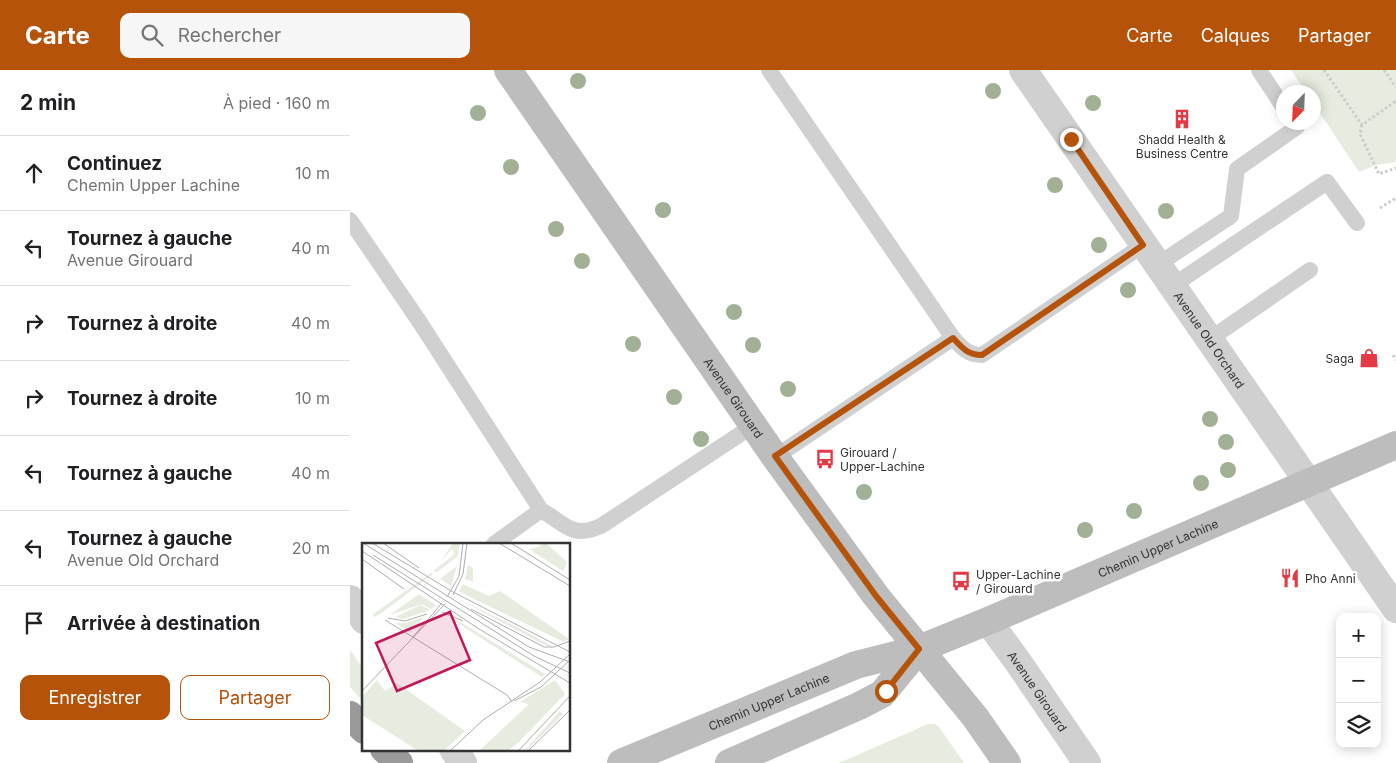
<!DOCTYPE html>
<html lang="fr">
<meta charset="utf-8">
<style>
:root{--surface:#fff;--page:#f6f6f6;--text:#202124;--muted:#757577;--line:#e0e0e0;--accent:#b45309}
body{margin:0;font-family:Inter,sans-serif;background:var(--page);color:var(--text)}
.controls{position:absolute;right:15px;bottom:15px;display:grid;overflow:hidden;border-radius:10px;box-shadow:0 2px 12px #0003}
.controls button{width:45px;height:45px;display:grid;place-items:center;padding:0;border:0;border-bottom:1px solid var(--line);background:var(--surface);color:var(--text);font:25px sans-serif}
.compass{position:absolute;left:926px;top:15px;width:45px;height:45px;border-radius:50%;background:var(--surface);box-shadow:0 2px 12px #0003;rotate:203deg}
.stop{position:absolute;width:15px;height:15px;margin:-11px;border:4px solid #b45309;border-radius:50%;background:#fff}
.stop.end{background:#b45309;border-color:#fff;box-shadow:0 1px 5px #0008}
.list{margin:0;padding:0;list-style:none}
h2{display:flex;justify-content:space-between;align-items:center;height:65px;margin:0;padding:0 20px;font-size:21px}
h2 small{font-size:16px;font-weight:400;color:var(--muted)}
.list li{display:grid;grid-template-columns:32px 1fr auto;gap:15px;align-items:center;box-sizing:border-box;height:75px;padding:0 20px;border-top:1px solid var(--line)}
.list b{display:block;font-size:19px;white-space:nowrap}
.list p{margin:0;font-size:16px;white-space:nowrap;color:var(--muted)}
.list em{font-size:16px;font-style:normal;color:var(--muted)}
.actions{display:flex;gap:10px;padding:15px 20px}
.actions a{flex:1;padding:11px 0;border:1px solid var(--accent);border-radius:10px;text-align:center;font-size:18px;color:var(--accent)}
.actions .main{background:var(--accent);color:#fff}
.icon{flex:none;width:28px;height:28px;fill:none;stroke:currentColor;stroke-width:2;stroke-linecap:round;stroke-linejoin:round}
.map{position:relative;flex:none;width:1046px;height:693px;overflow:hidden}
header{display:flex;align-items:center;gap:30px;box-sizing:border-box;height:70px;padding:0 25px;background:var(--accent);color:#fff}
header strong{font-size:24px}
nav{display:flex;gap:28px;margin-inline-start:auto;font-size:18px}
.search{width:350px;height:45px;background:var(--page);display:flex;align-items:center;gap:12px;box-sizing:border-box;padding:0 18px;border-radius:10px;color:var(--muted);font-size:19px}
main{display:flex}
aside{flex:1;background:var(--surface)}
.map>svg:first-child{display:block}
</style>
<header>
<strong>Carte</strong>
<div class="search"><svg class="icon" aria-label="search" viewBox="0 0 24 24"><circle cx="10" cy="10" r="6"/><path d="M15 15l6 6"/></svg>Rechercher</div>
<nav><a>Carte</a><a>Calques</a><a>Partager</a></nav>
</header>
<main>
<aside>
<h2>2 min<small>À pied · 160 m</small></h2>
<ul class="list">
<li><svg class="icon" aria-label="ahead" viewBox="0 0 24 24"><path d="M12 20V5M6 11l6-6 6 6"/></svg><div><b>Continuez</b><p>Chemin Upper Lachine</p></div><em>10 m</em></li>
<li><svg class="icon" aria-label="left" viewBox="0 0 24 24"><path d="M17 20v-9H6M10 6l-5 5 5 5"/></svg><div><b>Tournez à gauche</b><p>Avenue Girouard</p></div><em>40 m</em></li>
<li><svg class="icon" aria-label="right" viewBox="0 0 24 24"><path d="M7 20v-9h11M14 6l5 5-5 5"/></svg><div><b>Tournez à droite</b></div><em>40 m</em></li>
<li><svg class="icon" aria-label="right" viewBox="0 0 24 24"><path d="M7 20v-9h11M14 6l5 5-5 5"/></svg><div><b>Tournez à droite</b></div><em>10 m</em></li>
<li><svg class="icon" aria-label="left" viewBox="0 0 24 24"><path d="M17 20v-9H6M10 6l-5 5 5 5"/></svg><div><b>Tournez à gauche</b></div><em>40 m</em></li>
<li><svg class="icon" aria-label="left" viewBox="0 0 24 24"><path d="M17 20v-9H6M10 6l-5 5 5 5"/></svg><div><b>Tournez à gauche</b><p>Avenue Old Orchard</p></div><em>20 m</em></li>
<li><svg class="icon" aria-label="arrive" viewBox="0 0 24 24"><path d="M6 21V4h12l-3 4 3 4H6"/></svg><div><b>Arrivée à destination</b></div></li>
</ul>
<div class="actions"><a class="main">Enregistrer</a><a>Partager</a></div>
</aside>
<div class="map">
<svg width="1046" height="693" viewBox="0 0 1046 693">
<rect width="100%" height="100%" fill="#fff"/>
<!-- green -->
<g fill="#e6ecdf">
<polygon points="941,0 1046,0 1046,92 1026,95 1009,102 964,34 964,22 956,22"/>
<polygon points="0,580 14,600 14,633 0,617"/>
<polygon points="578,654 585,654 589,657 614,693 489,693"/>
</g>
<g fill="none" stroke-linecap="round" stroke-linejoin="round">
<!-- path -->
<g stroke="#cdcdcd" stroke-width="3" stroke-dasharray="2.5 2.5" stroke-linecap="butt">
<polyline points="974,0 1012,55 1046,31"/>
<polyline points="1034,0 1046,17"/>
<polyline points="1012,55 1010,64 1029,104 1046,98"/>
<polyline points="1030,138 1046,128"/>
<polyline points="1043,285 1046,290"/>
</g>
<!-- service -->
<g stroke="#d0d0d0" stroke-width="16">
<path d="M419,0L603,268C612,278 618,285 632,285L793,175"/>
<polyline points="909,0 934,38"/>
<path d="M0,150L69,251L191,440C216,454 221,469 251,456L404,355"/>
<polyline points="807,195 881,146 887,99 947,57 943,52"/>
<polyline points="822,216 977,112 1007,153"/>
<polyline points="860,269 960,200"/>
<polyline points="425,387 603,268"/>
<polyline points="144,474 191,440"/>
</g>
<!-- minor -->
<g stroke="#d0d0d0" stroke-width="28">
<path id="s1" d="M673,0L1046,539"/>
<polyline points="0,529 14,550"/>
<path id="s2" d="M638,551L668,592L737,693"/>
<polyline points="103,679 113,693"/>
</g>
<!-- secondary -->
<g stroke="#bdbdbd" stroke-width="28">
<path id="s3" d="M158,0L425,387L526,526L625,647L657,693"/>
<path id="s4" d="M271,693L506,595L569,579L638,551L1046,375"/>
<polyline points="379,693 509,636 532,624 569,579"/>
</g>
<!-- motorway -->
<g stroke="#9a9a9a" stroke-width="28">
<polyline points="0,645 14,660"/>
<polyline points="34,679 49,693"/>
</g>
</g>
<!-- trees -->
<g fill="#a2b095">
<circle cx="228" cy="11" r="8"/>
<circle cx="643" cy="21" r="8"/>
<circle cx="743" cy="33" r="8"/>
<circle cx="128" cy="43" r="8"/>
<circle cx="161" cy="97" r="8"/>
<circle cx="705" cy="115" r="8"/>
<circle cx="313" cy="140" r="8"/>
<circle cx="816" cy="141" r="8"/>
<circle cx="206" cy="159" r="8"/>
<circle cx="749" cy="175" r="8"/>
<circle cx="232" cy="191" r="8"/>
<circle cx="778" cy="220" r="8"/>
<circle cx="384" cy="242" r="8"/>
<circle cx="283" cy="274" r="8"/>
<circle cx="403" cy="275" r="8"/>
<circle cx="438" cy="319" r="8"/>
<circle cx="324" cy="327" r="8"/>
<circle cx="860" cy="349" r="8"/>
<circle cx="351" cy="369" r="8"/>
<circle cx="876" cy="372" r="8"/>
<circle cx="878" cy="400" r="8"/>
<circle cx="851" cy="413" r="8"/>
<circle cx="514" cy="422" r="8"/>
<circle cx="784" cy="441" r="8"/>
<circle cx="735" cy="460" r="8"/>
</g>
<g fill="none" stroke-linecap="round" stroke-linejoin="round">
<!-- route -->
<path stroke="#b45309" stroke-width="6" d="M536,621L569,579L526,526L425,386L603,268C612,278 618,285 632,285L793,175L721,69"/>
</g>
<!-- icons -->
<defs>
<symbol id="building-bare" viewBox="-9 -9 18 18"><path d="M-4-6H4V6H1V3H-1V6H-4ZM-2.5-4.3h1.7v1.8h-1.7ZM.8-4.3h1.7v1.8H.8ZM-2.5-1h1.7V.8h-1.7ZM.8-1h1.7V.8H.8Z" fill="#e63946" stroke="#fff" stroke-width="2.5" paint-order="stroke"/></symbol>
<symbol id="shop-bare" viewBox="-9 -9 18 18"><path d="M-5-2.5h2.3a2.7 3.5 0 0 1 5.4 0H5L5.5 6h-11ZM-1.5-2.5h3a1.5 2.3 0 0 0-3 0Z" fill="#e63946" stroke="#fff" stroke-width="2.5" paint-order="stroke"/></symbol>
<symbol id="bus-bare" viewBox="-9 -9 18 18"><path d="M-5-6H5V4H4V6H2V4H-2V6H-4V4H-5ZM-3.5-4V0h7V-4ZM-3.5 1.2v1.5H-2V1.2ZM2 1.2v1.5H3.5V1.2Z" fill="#e63946" stroke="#fff" stroke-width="2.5" paint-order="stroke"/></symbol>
<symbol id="restaurant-bare" viewBox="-9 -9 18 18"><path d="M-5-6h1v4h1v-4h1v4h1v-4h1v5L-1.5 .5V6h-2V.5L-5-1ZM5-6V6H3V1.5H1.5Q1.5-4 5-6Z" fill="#e63946" stroke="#fff" stroke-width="2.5" paint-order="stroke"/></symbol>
</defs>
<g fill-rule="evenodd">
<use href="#building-bare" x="818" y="35" width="28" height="28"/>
<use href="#shop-bare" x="1005" y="274" width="28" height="28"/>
<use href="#bus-bare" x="461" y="375" width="28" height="28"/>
<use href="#restaurant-bare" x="926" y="494" width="28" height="28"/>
<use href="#bus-bare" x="597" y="497" width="28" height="28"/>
</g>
<g text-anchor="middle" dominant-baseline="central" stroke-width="5" stroke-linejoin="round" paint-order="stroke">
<!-- poi labels -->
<g font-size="12" fill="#333" stroke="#fff" text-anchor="start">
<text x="832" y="69" text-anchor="middle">Shadd Health &amp;<tspan x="832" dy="14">Business Centre</tspan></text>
<text x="1004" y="288" text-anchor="end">Saga</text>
<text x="490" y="382">Girouard /<tspan x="490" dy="14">Upper-Lachine</tspan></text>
<text x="626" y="504">Upper-Lachine<tspan x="626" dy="14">/ Girouard</tspan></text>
<text x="955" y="508">Pho Anni</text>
</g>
<!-- street labels -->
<g font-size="12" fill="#333" stroke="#fff">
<text stroke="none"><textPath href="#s1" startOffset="328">Avenue Old Orchard</textPath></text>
<text stroke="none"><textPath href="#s3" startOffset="398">Avenue Girouard</textPath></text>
<text stroke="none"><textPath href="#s4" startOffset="579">Chemin Upper Lachine</textPath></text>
<text stroke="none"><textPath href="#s2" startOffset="86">Avenue Girouard</textPath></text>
<text stroke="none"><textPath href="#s4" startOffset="160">Chemin Upper Lachine</textPath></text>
</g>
</g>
<!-- overview -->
<g transform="translate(12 473)">
<rect width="208" height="208" fill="#fff"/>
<path d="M91,0H98L96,13L75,29L71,28L93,11L90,6L79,18ZM178,0H184L205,19L201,28L167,6L179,3ZM106,22L111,25V38L128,44L103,36ZM95,23L89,43L78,36ZM69,30L71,31L22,68L13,74L10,72ZM101,41L127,53L138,48L207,96L202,99L112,56L97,48ZM57,51L74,62L69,66L60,61L28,72ZM94,55L157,85L190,103H185ZM59,62L68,67L41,76L33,74ZM83,72L100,80L183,131L180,134ZM63,73L48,89L33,80H44ZM15,137L23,148L35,140L103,188L83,207H55L0,172V154ZM193,137L203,151L157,199L147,207H118L167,161L158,159ZM198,168L201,171L165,207L164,206Z" fill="#e6ecdf"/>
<path fill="none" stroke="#adadad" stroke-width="1" d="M1,0L167,104L208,119M10,0L91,49L208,109M21,0L57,25M137,0L208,43M149,0L208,37M0,8L117,86L208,140M11,12L172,113L208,130M0,16L42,46M91,52L101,31L105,0M85,54L97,33L101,0M109,66L182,104H192L208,98M80,69L101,78M26,75L43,78L65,71M23,77L145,152L150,159M51,94L80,60M0,148L83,61M152,158L179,144L208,117M89,207L121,177L178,139L208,111M157,207L208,153M167,207L208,167"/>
<path fill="#c2185b" fill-opacity="0.15" stroke="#c2185b" stroke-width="2.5" d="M88,69L108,117L35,148L14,100Z"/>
<rect width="208" height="208" fill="none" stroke="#333" stroke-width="2.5"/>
</g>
</svg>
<div class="controls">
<button>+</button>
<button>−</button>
<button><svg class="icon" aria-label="layers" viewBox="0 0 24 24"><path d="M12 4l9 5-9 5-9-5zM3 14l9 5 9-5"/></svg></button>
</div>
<svg class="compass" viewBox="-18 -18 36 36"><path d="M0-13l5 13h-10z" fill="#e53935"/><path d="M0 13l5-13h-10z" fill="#757577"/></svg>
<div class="stop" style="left:536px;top:621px"></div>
<div class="stop end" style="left:721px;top:69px"></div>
</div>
</main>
